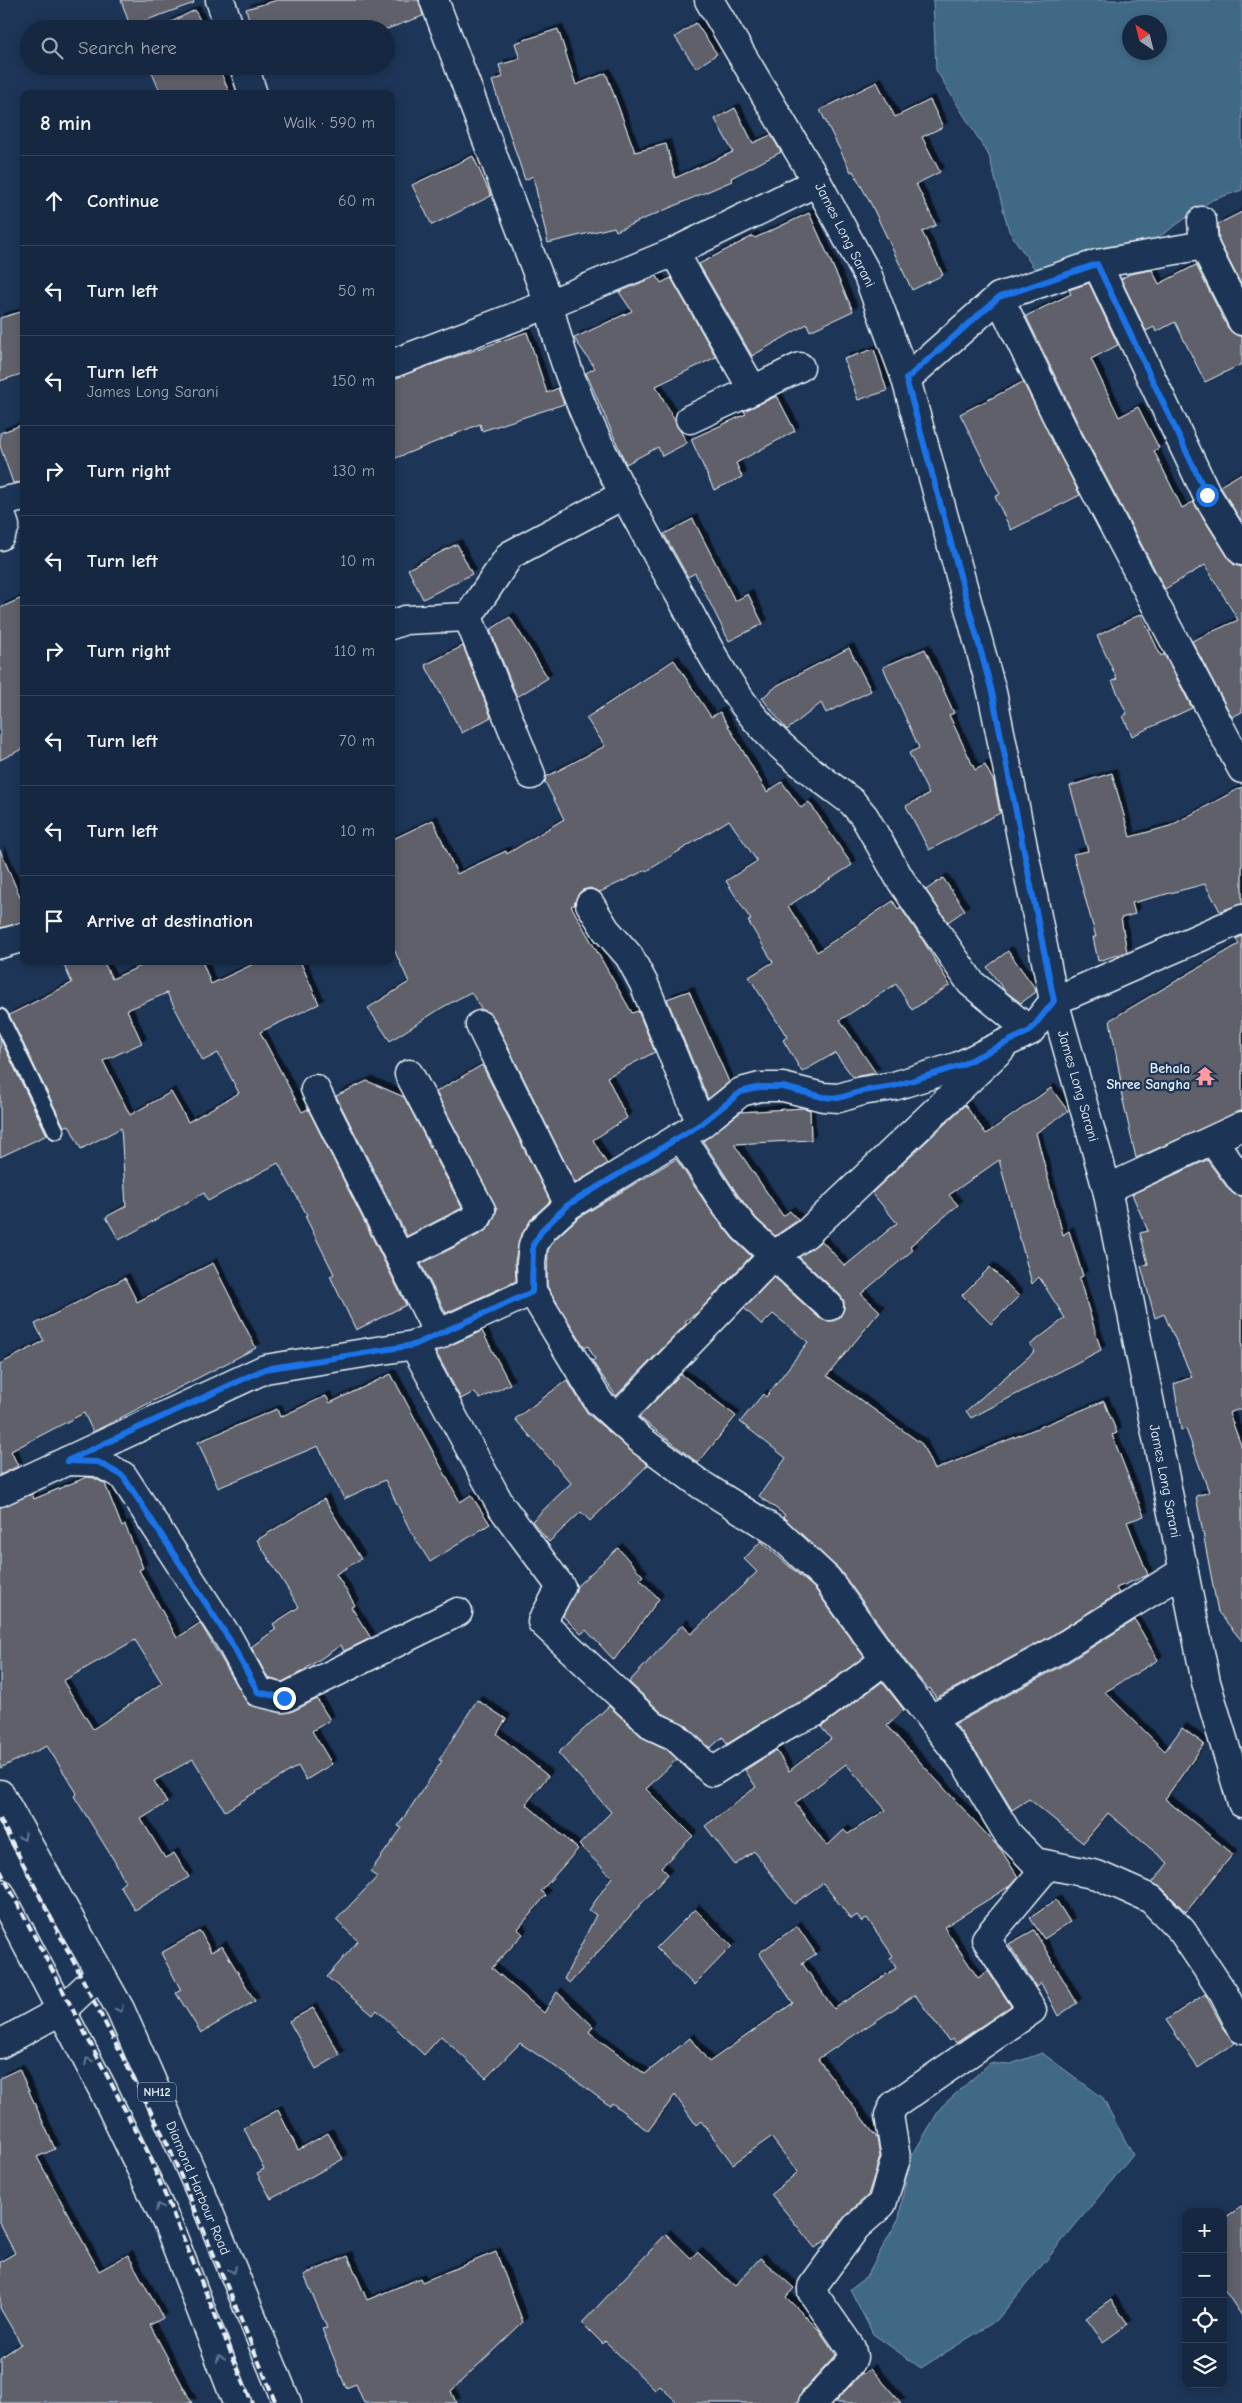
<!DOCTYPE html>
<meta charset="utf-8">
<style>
:root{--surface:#162841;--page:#23344c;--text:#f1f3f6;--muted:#9ea6b1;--line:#35445a}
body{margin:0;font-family:"Comic Neue",sans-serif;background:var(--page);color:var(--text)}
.controls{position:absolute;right:15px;bottom:15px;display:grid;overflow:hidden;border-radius:10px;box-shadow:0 2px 8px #0003}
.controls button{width:45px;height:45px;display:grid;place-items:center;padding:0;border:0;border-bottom:1px solid var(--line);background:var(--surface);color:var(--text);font:25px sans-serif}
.compass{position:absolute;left:1122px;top:15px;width:45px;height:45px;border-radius:50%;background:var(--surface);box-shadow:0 2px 8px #0003;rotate:325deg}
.stop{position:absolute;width:15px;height:15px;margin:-11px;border:4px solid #1a73e8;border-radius:50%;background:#fff}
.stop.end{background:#1a73e8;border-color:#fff;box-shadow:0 1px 5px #0008}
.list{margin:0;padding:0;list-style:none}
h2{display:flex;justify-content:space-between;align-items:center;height:65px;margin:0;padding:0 20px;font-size:21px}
h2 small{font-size:16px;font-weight:400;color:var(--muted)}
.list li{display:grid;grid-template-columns:32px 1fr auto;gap:15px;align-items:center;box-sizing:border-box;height:90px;padding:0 20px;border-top:1px solid var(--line)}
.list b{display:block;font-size:19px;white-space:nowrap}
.list p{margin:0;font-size:16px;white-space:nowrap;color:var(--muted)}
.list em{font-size:16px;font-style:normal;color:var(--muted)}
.icon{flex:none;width:28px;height:28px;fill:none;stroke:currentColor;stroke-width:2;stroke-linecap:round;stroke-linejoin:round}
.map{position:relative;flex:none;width:1242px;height:2403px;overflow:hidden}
.search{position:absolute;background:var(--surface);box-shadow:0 2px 8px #0003;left:20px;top:20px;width:375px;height:55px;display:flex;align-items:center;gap:12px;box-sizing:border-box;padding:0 18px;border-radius:28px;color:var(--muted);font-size:19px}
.panel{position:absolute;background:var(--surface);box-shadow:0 2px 8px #0003;left:20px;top:90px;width:375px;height:875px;border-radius:10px}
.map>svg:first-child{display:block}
</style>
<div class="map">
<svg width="1242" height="2403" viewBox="0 0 1242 2403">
<defs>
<filter id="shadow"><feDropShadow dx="4.5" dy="-4.5" stdDeviation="0" flood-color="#0009"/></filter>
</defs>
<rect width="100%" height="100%" fill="#1d3557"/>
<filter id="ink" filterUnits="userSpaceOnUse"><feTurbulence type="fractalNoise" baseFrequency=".02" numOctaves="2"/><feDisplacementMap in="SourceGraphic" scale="10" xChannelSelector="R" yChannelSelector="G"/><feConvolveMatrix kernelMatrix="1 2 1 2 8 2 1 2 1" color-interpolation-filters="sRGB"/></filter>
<g filter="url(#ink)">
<!-- water -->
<g fill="#3f6986" stroke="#839fb4" fill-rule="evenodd">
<path d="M933,0H1242V190L1212,200L1156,239L1104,247L1042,280L1009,231L989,156L936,70ZM1130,22H1160V52H1130Z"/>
<polygon points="1042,2053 1102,2097 1133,2155 997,2320 921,2368 873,2334 850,2289 866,2277 899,2218 909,2161 941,2107 990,2063 1008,2065"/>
</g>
<!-- building -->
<g fill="#5f6169" stroke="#e8f1f8" fill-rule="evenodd" filter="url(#shadow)">
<polygon points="121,0 193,0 194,3 130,26"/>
<polygon points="278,0 419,0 423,16 387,29 252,29 246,9"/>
<polygon points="195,10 204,29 170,29 167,24"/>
<polygon points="696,23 717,54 696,68 675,37"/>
<polygon points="558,29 576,85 606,73 635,152 666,144 675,178 733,152 715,119 735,108 753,143 771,135 781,152 731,178 732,181 616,231 614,227 548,243 533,176 525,180 492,81 503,77 499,65 520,59 515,43"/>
<polygon points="149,66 218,66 230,94 161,94"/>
<polygon points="877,82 895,117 930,100 943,127 922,137 940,172 916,184 936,225 922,232 943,275 912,290 872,206 853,171 851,172 820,110"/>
<polygon points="473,156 491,196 432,225 412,185"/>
<polygon points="1242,212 1242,286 1219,241 1218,224"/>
<polygon points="809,213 853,311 810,331 807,324 752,356 699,264 753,236 755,238"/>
<polygon points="1196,265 1228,328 1234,334 1242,336 1242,364 1205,382 1175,322 1156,332 1154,327 1146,331 1121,279 1130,274 1152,270 1159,284"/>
<polygon points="657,276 661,283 671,278 716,357 656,386 687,443 662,456 658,447 626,464 586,373 595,368 574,338 632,311 619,292"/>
<polygon points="1089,283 1118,345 1091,359 1119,417 1138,407 1159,448 1154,451 1182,508 1193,502 1229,559 1234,565 1242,567 1242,712 1232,717 1192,641 1238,620 1205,565 1165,589 1080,428 1026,316 1071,294 1069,290"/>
<polygon points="24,311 24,373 0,381 0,318"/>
<polygon points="527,332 547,393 558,388 564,404 482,431 480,424 391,460 391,379"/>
<polygon points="874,349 887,391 858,400 844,359"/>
<polygon points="1023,382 1080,495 1011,530 995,497 1000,494 960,414"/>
<polygon points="777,396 795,431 736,463 742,477 714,490 691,439 746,414 744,411"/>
<polygon points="24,424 24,482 13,483 0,446 0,433"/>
<polygon points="1242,473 1242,522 1220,486"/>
<polygon points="693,519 735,601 748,594 763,624 729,641 695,573 688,577 664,534"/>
<polygon points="457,544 472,574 423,599 408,569"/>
<polygon points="24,597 24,748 0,760 0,608"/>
<polygon points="1141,614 1161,656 1164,654 1192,708 1132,736 1123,716 1127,714 1112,681 1117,679 1097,636"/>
<polygon points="510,617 548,678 517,697 490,630"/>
<polygon points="463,646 491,717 462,733 425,665"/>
<polygon points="849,648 871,691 826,713 821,703 787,730 762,698 778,685"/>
<polygon points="925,649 954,713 949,715 975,770 985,765 994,782 1000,813 929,850 906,806 929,794 909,753 919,748 883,667"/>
<polygon points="674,660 711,717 720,712 767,792 782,782 801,808 809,802 852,865 788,906 817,952 893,901 898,909 900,907 922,939 950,985 912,1010 896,984 840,1020 876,1073 853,1077 835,1053 802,1072 783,1040 787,1037 749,977 773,962 748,921 751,920 726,881 757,861 729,820 647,871 646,870 600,892 590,888 582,890 577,896 574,905 571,906 632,1013 638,1011 655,1052 607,1077 627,1118 593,1140 607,1164 575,1183 494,1018 488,1012 481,1009 471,992 443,1007 390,1041 368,1008 409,982 391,943 391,840 433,820 457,874 506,851 507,854 564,819 545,782 546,777 605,746 586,718"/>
<polygon points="1112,773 1130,837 1170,826 1242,787 1242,904 1220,911 1205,884 1132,903 1135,914 1121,918 1127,952 1098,961 1093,937 1096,937 1073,854 1088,851 1070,786"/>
<polygon points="0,850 24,906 24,922 0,928"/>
<polygon points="943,878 965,910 948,922 926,890"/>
<polygon points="1242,936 1242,1111 1136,1158 1119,1083 1121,1082 1110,1020 1239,944 1236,939"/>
<polygon points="1008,951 1035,988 1036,992 1021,1003 1005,991 987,967"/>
<path d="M62,961H103L112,979L152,961H202L211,984L260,961H300L319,1004L260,1032L302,1112L308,1109L406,1305L356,1330L330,1276L334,1274L305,1216L307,1215L278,1163L208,1201L204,1193L119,1240L106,1217L126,1206L121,1128L81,1149L69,1125L64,1127L9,1015L72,983ZM167,993L203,1061L218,1053L239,1093L188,1122L171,1092L130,1115L103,1061L142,1043L127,1010Z"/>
<polygon points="689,991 729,1082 708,1099 667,999"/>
<polygon points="0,1038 47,1135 0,1157"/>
<polygon points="482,1065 550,1201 532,1218 520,1237 515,1261 516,1281 446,1313 421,1264 484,1232 491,1225 497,1209 436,1092"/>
<polygon points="367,1081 404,1097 462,1208 407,1236 336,1096"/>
<polygon points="1051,1088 1068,1111 1036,1133 1063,1235 1069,1231 1083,1276 1079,1278 1101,1350 971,1418 966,1411 1035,1351 1030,1345 1065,1318 1039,1277 1032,1284 999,1160 949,1195 958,1205 910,1246 913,1250 861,1294 880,1311 827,1376 922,1444 934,1470 1104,1401 1117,1433 1112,1435 1144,1516 1127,1522 1148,1575 1116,1588 1119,1593 1051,1636 936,1698 930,1688 928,1689 904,1659 840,1570 783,1517 785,1515 759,1496 786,1458 740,1422 763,1394 766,1397 808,1342 773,1314 762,1325 744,1308 774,1277 819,1318 826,1321 834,1321 840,1317 844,1309 844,1301 840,1295 799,1257 822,1241 845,1266 897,1223 872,1193 965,1105 986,1134"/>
<polygon points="804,1108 810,1110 811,1140 734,1144 783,1216 790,1211 798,1220 775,1236 756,1218 738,1195 703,1141 741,1112"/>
<polygon points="676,1159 713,1214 733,1239 751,1256 697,1313 685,1321 687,1323 616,1396 592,1361 595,1359 588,1346 585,1348 547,1286 548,1250 555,1239 578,1218"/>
<polygon points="1207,1160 1229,1190 1235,1195 1242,1196 1242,1408 1229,1413 1242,1448 1242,1641 1218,1612 1196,1496 1209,1492 1186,1429 1181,1430 1174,1384 1192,1377 1164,1314 1155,1318 1141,1266 1148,1264 1140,1233 1148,1231 1132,1194"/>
<polygon points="213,1263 256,1348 93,1432 84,1413 11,1451 18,1466 0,1475 0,1364 44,1341 35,1324 125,1278 137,1302"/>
<polygon points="990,1267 1019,1296 991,1324 962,1295"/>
<polygon points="482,1331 510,1384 480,1399 474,1392 461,1399 436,1352"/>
<polygon points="391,1374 460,1502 471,1495 490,1524 430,1562 411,1532 385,1480 344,1499 318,1446 218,1488 198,1442 277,1409 280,1417 326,1396 330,1403"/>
<polygon points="681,1374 736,1416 698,1463 639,1417"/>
<polygon points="567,1380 588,1414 648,1465 590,1521 581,1512 549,1542 532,1521 571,1483 515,1419"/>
<path d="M87,1477L94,1478L105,1484L122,1527L125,1525L143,1568L139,1570L177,1638L200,1623L249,1705L281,1713L291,1712L317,1699L330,1720L312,1731L332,1764L306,1780L298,1766L225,1811L193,1759L154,1781L167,1803L141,1819L165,1858L174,1853L189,1877L135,1910L120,1886L125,1882L115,1862L74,1796L77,1793L47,1746L0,1768V1507L32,1494L34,1499ZM135,1640L162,1683L93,1729L63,1681Z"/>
<polygon points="324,1499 361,1559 336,1574 355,1605 351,1607 371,1638 344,1651 341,1645 301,1672 282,1682 268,1678 251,1647 276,1629 273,1624 299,1607 257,1540"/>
<polygon points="761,1541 815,1589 864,1657 806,1699 782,1710 727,1744 723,1737 710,1748 686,1725 662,1713 629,1682 683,1624 691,1634 757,1572 744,1559"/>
<polygon points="618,1548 643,1576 640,1579 659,1599 614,1660 586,1630 581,1634 563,1616 577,1586"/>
<polygon points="1135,1620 1158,1660 1105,1692 1165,1751 1182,1728 1204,1744 1165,1799 1233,1854 1186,1912 1162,1888 1152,1883 1168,1863 1108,1813 1083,1843 1029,1799 1012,1810 979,1756 955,1724 1067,1663"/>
<path d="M882,1682L904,1710L887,1726L1001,1850L1018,1877L1010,1886L944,1927L978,1978L988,1971L1011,2006L956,2043L953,2039L949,2041L915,1995L818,2059L877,2138L880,2157L868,2195L846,2215L830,2237L815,2248L771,2194L798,2172L771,2137L733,2164L701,2121L696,2125L675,2095L648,2131L612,2103L610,2106L575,2080L520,2043L486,2078L441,2036L424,2055L377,2010L373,2015L327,1977L358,1941L336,1920L377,1877L370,1872L402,1828L398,1826L442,1761L439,1760L477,1700L506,1719L497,1734L548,1776L526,1804L578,1849L541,1891L546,1895L518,1929L523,1934L492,1968L544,2013L557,1992L593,2026L589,2032L645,2074L690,2038L709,2062L793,2003L759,1953L797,1926L816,1954L802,1963L834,2009L896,1968L890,1958L893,1956L867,1918L862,1922L857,1915L851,1919L823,1883L794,1904L754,1851L735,1865L705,1826L756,1787L745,1770L776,1750L789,1771L831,1739L821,1727ZM846,1764L886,1810L848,1834L844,1830L827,1846L795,1803Z"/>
<polygon points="609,1706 643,1738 666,1749 677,1759 646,1789 693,1836 661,1867 668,1874 570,1983 564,1979 596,1915 589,1910 612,1877 579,1845 611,1812 558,1753"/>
<polygon points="1056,1900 1070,1922 1044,1939 1030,1918"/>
<polygon points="695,1909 732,1946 694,1985 656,1948"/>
<polygon points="1034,1930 1077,2003 1058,2016 1041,1983 1036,1987 1009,1944"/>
<polygon points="200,1931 211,1952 222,1946 255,2001 201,2033 176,1993 181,1990 161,1953"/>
<polygon points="1205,1994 1228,2036 1235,2043 1198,2068 1166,2020"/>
<polygon points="313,2008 340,2055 316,2069 289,2021"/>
<polygon points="19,2069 55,2149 37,2157 99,2271 128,2255 163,2318 150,2325 192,2403 0,2403 0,2358 21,2344 0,2308 0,2262 15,2253 0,2225 0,2078"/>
<polygon points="278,2110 298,2150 328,2133 343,2159 271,2199 257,2173 264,2169 244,2128"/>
<polygon points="1242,2206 1242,2316 1223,2288 1223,2219"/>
<polygon points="666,2234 691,2258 697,2252 735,2286 760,2258 794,2288 786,2297 819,2330 836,2355 802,2392 798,2403 678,2403 660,2386 655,2390 605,2341 603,2344 582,2323"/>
<polygon points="496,2252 523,2322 451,2391 456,2403 364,2403 356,2384 346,2388 322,2329 327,2328 304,2275 348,2256 367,2300 420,2278 422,2282"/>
<polygon points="1111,2300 1128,2324 1103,2342 1086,2318"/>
<polygon points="871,2368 901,2403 834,2403 862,2373 864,2374"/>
</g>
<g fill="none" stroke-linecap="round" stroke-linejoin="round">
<defs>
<polyline id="lane" points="0,1017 56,1131"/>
<g id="street">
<polyline points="220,0 230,29"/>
<path d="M434,0L549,304C571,408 631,508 682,599C706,644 730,692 765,730C790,757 823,780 852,802L864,816L900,879L971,983L1030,1031"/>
<polyline points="244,66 253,94"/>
<polyline points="1202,221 1204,245 1242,321"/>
<polyline points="674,252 753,390 690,419"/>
<polyline points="1097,264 1207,495 1242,551"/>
<polyline points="999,297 1066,435 1242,769"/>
<polyline points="391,364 549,304 674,252 817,182"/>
<polyline points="906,379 999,297 1097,264 1204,245"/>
<polyline points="753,390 800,367"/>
<polyline points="0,502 24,497"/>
<polyline points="0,511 5,526 0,536"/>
<polyline points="468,617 531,775"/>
<polyline points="391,625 405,620 468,617 510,555 625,494"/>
<polyline points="590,904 606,930 629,956 644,984 701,1124"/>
<polyline points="0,944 24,937"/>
<polyline points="480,1025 569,1205"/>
<polyline points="315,1089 439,1335"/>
<polyline points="681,1137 725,1204 745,1229 829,1306"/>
<polyline points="1213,1141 1242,1181"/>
<polyline points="1107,1189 1242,1126"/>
<polyline points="400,1257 477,1218 481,1210 409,1074"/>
<polyline points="414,1345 501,1506 561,1587 542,1622 653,1726 675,1736 712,1772 790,1723 814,1713 885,1660"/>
<polyline points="617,1418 773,1256 806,1234 1001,1049"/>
<polyline points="67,1461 98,1462 123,1476 229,1639 258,1692 284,1698 458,1612"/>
<polyline points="931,1719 1059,1649 1184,1571"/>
<polyline points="0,2044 62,2010 100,1974"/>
<polyline points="813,2403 851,2362 853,2357 851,2348 812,2292 812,2287 856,2227 882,2204 896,2158 889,2115 894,2105 1032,2010 986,1939 1048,1865"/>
</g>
<g id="secondary">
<polyline points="709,0 817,182 868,276 906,379 992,692 1054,1001 1107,1189 1206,1682 1242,1803"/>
<polyline points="1242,919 1054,1001 1030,1031 959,1066 894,1086 862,1091 839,1098 823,1097 783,1087 760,1087 741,1092 701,1124 569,1205 543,1229 533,1245 531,1263 532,1291 599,1402 642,1441 700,1484 777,1532 827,1579 891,1668 966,1764 1008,1834 1035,1862 1097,1875 1151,1899 1182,1931 1224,1994 1242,2029"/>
<polyline points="0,1492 265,1369 414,1345 532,1291"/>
</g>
<g id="highway">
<polyline points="0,1794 120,2009 204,2200 287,2403"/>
<polyline points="0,1893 102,2088 169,2227 237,2403"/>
</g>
</defs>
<!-- lane casing -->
<use href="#lane" stroke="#e8f1f8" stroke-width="19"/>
<!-- street casing -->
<use href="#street" stroke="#e8f1f8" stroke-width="31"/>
<!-- secondary casing -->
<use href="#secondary" stroke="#e8f1f8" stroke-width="31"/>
<!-- highway casing -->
<use href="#highway" stroke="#e8f1f8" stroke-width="31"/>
<!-- lane -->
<use href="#lane" stroke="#1d3557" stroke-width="15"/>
<!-- street -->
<use href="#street" stroke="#1d3557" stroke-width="28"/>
<!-- secondary -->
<use href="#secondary" stroke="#1d3557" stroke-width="28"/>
<!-- highway -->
<use href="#highway" stroke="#1d3557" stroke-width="28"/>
<!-- rail -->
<g stroke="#e8f1f8" stroke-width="4" stroke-dasharray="8 4" stroke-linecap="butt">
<polyline points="0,1819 168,2145 276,2403"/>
<polyline points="0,1870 148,2154 252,2403"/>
</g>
</g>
<!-- one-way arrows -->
<defs><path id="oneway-chevron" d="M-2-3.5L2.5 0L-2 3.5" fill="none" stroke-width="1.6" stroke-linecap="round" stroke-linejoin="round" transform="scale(1.25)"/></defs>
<g stroke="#64778f">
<use href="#oneway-chevron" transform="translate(23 1837) rotate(61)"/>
<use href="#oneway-chevron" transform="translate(120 2009) rotate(63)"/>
<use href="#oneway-chevron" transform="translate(88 2061) rotate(-117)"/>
<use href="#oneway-chevron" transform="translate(159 2207) rotate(-116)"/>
<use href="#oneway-chevron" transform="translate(233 2270) rotate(68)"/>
<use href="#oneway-chevron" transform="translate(220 2358) rotate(-111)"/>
</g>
</g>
<g fill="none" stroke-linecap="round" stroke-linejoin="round" filter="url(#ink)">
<!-- route -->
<polyline stroke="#1a73e8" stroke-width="6" points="284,1698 258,1692 229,1639 123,1476 98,1462 67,1461 265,1369 414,1345 532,1292 533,1245 543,1229 568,1205 701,1124 741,1092 760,1087 783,1087 823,1097 839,1098 862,1091 894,1086 959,1066 1030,1031 1054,1001 992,692 906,379 999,297 1097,264 1207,495"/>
</g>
<!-- icons -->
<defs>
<symbol id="temple-bare" viewBox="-9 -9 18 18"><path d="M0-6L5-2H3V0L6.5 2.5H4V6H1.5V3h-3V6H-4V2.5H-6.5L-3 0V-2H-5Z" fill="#ff9aa2" stroke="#1d3557" stroke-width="2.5" paint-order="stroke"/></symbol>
</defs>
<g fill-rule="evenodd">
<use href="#temple-bare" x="1191" y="1062" width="28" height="28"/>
</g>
<g text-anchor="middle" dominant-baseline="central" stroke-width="4.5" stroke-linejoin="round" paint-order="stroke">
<!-- shield labels -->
<rect fill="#1d3557" stroke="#abb9c8" stroke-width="1" x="138" y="2082.5" width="38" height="19" rx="4"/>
<g font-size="12" font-weight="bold" fill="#e8f1f8">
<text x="157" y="2092">NH12</text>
</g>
<!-- street labels -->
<g font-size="14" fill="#e8f1f8" stroke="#1d3557">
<text transform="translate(845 235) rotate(63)">James Long Sarani</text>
<text transform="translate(1078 1086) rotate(74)">James Long Sarani</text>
<text transform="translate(1165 1481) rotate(79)">James Long Sarani</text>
<text transform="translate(198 2188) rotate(67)">Diamond Harbour Road</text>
</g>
<!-- poi labels -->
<g font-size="14" font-weight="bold" fill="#e8f1f8" stroke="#1d3557" text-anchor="end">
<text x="1190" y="1068">Behala<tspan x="1190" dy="16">Shree Sangha</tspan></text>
</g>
</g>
</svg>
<div class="controls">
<button>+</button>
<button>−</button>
<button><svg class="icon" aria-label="locate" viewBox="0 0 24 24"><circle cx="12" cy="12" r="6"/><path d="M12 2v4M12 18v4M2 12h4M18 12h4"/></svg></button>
<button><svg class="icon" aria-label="layers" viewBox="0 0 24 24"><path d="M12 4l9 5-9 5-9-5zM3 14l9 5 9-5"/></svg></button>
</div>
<svg class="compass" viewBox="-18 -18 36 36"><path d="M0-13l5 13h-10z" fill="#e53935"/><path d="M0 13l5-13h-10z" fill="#9ea6b1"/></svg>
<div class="stop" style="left:1207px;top:495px"></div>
<div class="stop end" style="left:284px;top:1698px"></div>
<div class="search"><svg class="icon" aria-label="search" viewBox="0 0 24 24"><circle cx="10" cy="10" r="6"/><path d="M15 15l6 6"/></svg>Search here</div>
<section class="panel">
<h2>8 min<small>Walk · 590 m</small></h2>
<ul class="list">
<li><svg class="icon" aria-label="ahead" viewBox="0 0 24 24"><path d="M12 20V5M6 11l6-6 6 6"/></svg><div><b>Continue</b></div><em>60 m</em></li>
<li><svg class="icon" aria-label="left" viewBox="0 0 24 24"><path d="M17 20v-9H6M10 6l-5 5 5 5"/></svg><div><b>Turn left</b></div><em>50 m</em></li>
<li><svg class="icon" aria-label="left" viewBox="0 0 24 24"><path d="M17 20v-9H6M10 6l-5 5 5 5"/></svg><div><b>Turn left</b><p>James Long Sarani</p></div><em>150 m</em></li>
<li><svg class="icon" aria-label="right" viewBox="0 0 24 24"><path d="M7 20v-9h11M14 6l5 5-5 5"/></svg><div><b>Turn right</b></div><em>130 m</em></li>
<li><svg class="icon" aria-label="left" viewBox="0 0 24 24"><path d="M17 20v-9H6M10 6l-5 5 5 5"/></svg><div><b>Turn left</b></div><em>10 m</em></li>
<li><svg class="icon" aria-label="right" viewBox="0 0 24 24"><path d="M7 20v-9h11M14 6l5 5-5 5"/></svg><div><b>Turn right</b></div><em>110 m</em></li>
<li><svg class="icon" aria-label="left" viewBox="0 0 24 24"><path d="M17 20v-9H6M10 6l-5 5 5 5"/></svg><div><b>Turn left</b></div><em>70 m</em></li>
<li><svg class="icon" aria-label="left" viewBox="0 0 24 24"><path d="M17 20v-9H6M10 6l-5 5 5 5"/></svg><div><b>Turn left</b></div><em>10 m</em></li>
<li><svg class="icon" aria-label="arrive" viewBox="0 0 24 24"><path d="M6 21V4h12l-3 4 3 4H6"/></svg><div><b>Arrive at destination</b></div></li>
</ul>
</section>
</div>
